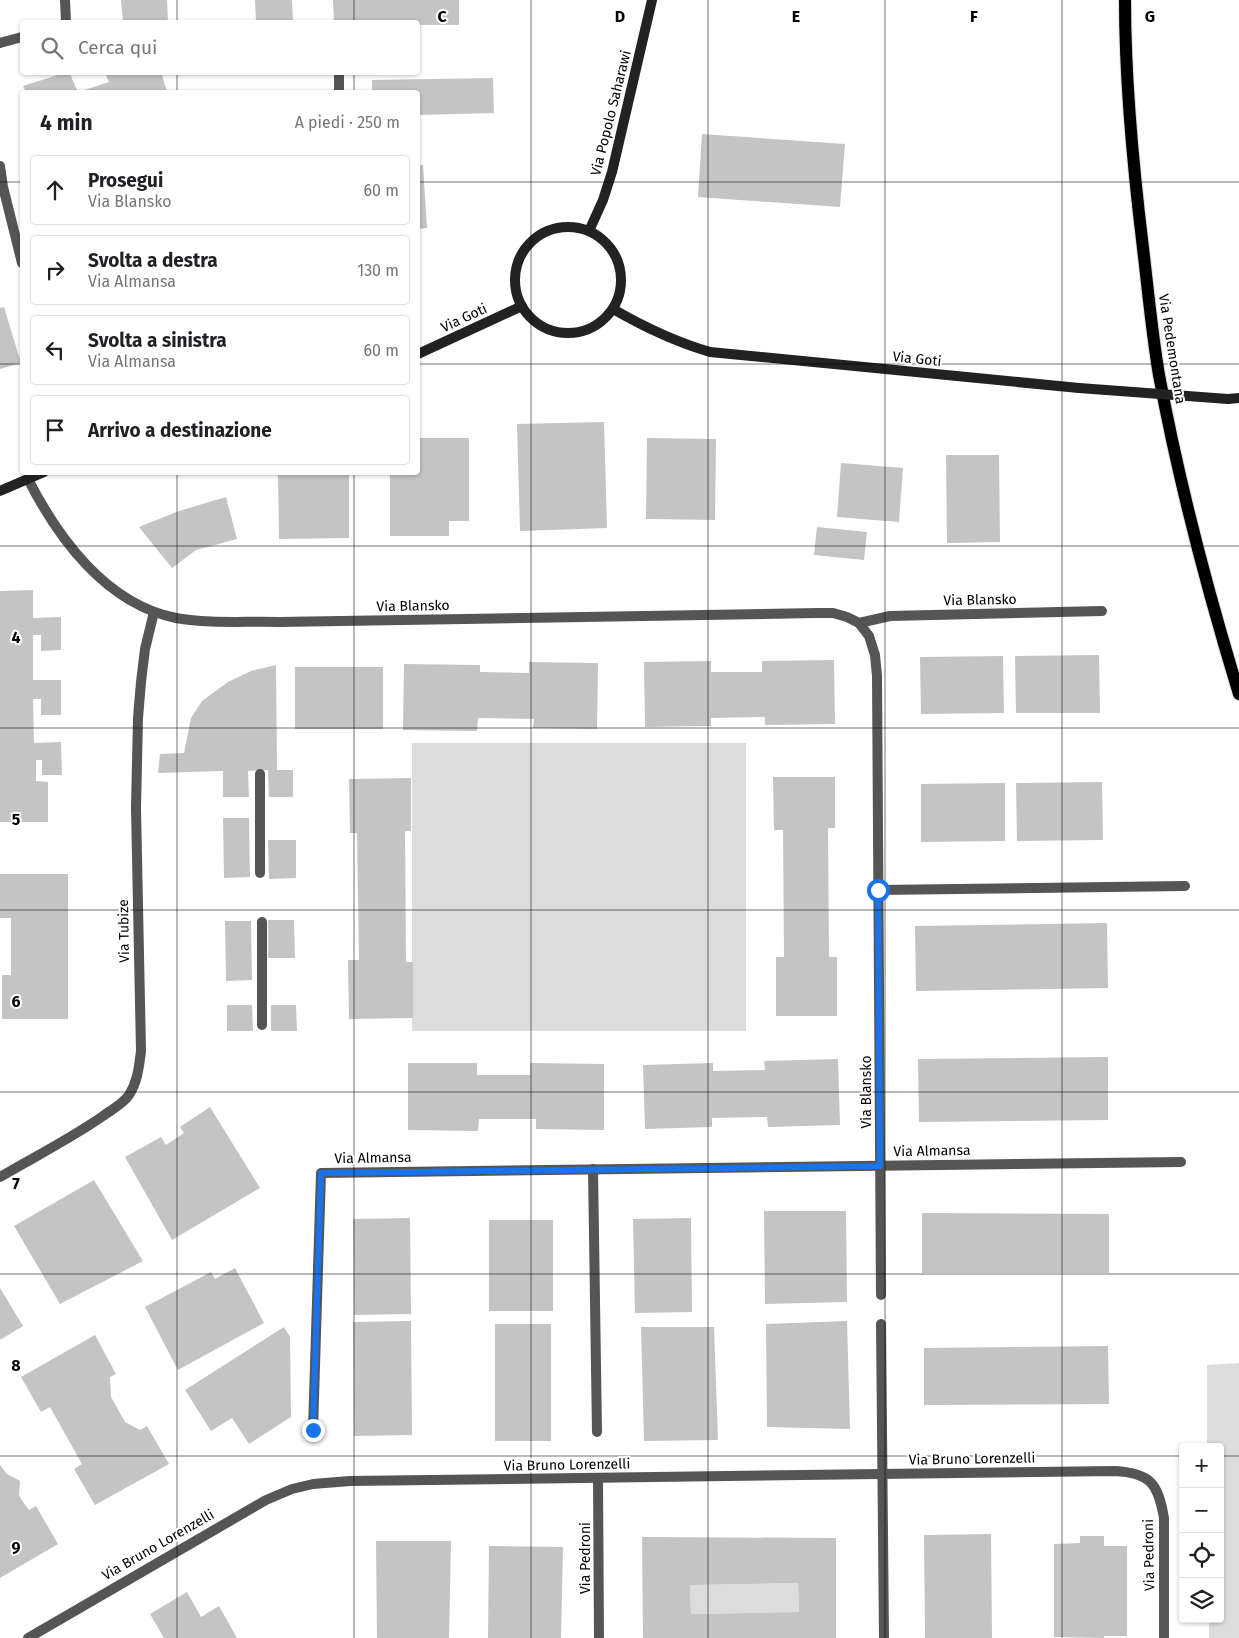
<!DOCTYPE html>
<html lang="it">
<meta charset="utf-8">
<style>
:root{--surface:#fff;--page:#f6f6f6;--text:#202124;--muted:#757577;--line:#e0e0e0}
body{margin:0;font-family:"Fira Sans",sans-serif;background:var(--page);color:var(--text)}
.controls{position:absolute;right:15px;bottom:15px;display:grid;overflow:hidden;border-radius:5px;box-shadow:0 1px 4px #0004}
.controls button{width:45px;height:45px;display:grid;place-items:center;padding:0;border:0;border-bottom:1px solid var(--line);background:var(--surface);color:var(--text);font:25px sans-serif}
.stop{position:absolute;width:15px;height:15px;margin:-11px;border:4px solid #1a73e8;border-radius:50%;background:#fff}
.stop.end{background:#1a73e8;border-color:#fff;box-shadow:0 1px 5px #0008}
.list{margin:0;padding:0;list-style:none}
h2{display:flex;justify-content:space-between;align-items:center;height:65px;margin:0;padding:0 20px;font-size:21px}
h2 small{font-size:16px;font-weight:400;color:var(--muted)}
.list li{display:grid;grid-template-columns:32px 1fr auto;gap:15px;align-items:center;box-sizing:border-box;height:70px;margin:0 10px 10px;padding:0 10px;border:1px solid var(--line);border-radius:5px}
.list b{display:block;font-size:19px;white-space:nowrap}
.list p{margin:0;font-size:16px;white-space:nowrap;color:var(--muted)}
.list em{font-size:16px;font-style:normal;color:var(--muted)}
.icon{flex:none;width:28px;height:28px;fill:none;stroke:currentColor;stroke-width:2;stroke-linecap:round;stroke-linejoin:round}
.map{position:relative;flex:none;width:1239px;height:1638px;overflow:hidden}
.search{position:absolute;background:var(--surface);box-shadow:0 1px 4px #0004;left:20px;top:20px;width:400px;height:55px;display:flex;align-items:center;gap:12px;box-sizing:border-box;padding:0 18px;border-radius:5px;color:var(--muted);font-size:19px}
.panel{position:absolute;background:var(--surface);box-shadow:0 1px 4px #0004;left:20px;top:90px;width:400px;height:385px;border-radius:5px}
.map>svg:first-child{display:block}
</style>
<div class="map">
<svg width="1239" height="1638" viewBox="0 0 1239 1638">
<rect width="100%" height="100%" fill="#fff"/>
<!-- green -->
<g fill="#dcdcdc">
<rect x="412" y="743" width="334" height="288"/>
<polygon points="1239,1363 1239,1638 1209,1638 1209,1619 1220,1619 1220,1447 1207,1447 1207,1365"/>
<polygon points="798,1583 799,1612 691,1614 690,1585"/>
</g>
<!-- building -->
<g fill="#c4c4c4" fill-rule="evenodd">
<polygon points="121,0 167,0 168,22 123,22"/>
<polygon points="255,0 292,0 293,22 256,22"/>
<polygon points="333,0 459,0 459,25 418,25 418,22 334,22"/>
<polygon points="67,72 69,72 78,92 26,92 23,86"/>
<polygon points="109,72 161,72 167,92 78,92 109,82 105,73"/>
<polygon points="493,78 494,113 418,115 418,92 372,92 372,80"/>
<polygon points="702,134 845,144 840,207 698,197"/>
<polygon points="418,165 423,165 427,228 418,229"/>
<polygon points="4,307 21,363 0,369 0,308"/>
<polygon points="604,422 607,528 520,531 517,424"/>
<polygon points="418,438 469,438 469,521 449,521 449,536 390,536 390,472 418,472"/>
<polygon points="647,438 716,439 715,520 646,519"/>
<polygon points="946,455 999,455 1000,542 947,543"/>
<polygon points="841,463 903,468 899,522 837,517"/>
<polygon points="278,474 349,474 349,538 279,539"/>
<polygon points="226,497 237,539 196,550 172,568 139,527 179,511"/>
<polygon points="817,527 867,532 864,560 814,555"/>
<polygon points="33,590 33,618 61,617 61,650 41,651 41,635 33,635 33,680 61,680 61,715 41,715 41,699 33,699 34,743 61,742 62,775 42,775 42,760 36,760 36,781 48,782 48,822 0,822 0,591"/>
<polygon points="1099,655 1100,713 1016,713 1015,656"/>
<polygon points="1003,656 1004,713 921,714 920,657"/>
<polygon points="834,660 835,724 765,725 765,717 711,718 711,726 645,727 644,662 711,661 711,672 762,672 762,661"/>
<polygon points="529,662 598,663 597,729 533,728 534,719 478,718 477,731 403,730 404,664 480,665 480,672 529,673"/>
<polygon points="276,665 277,770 293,770 293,797 269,797 268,770 248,771 249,797 223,797 223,771 158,773 160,754 184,753 191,718 202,701 228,682 251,671"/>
<rect x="295" y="667" width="88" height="62"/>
<polygon points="773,777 835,777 835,828 828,828 829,957 837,957 837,1016 776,1016 776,957 784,957 783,830 774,830"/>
<polygon points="411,778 411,831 405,831 406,962 413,962 413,1018 349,1019 348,960 359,960 357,833 350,833 349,779"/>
<polygon points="1102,782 1103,840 1017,841 1016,783"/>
<polygon points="1005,783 1005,841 921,842 921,784"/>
<polygon points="223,818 249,818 250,877 224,878"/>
<polygon points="268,840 296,840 296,878 269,879"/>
<polygon points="0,874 68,874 68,1019 2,1019 2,975 11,975 11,918 0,918"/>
<polygon points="268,920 294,920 295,958 268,958"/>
<polygon points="225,921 251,921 252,980 226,981"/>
<polygon points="1107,923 1108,988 916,991 915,926"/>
<polygon points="227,1005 252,1005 253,1031 227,1031"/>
<polygon points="271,1005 296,1005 297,1031 271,1031"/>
<polygon points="1108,1057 1108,1120 919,1122 918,1059"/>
<polygon points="838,1059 840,1125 768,1127 767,1117 712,1118 712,1127 645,1129 643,1065 713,1063 713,1071 765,1070 764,1061"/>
<polygon points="408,1063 477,1063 477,1075 530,1075 530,1063 604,1064 604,1130 536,1129 536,1119 479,1119 478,1131 408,1130"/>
<polygon points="210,1107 260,1188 172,1240 125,1157 161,1137 166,1145 184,1133 180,1127"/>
<polygon points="94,1180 143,1261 60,1304 14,1226"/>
<polygon points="764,1211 846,1211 847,1302 765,1304"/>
<polygon points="922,1213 1109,1214 1109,1273 922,1273"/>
<polygon points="410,1218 411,1314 354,1315 353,1219"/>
<polygon points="691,1218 692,1312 635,1313 633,1219"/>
<rect x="489" y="1220" width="64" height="91"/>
<polygon points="235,1268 264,1323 178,1370 145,1307 211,1272 215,1279"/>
<polygon points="0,1288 23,1326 0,1340"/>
<polygon points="411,1321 412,1435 354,1436 353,1322"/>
<polygon points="847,1321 850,1429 767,1427 766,1324"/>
<rect x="495" y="1324" width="56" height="117"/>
<polygon points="284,1327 290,1337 291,1417 249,1444 232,1418 211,1431 185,1390"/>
<polygon points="641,1327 714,1327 718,1440 644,1441"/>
<polygon points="95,1335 116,1374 110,1377 111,1397 125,1422 140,1430 147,1426 169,1464 95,1505 74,1469 82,1464 50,1407 41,1412 21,1377"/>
<polygon points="1108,1346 1109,1404 924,1405 924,1348"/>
<polygon points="0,1465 7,1474 20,1481 19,1495 23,1502 29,1510 36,1506 58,1544 0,1578"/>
<polygon points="991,1534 992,1638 925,1638 924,1535"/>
<polygon points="1080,1536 1104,1536 1104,1546 1127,1546 1127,1636 1104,1636 1104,1638 1054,1637 1054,1544 1080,1543"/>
<path d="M642,1537L836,1538V1638H643ZM798,1583L799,1612L691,1614L690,1585Z"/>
<polygon points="376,1541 451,1541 449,1638 377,1638"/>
<polygon points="489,1546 563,1547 561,1638 488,1638"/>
<polygon points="187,1592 201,1617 219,1606 237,1638 164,1638 150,1614"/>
</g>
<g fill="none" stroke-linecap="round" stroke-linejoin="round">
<defs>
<path id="primary" d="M1125,0C1125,83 1133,166 1143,248C1148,290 1152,334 1159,375C1179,483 1207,589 1239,694"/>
</defs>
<!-- primary casing -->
<use href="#primary" stroke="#dbdbdb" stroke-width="14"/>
<!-- lane -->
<g stroke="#555" stroke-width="10">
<polyline points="260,873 260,774"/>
<polyline points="262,922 262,1025"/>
</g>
<!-- street -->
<g stroke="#555" stroke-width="10">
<polyline points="65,0 66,22"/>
<polyline points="0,43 22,37"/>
<polyline points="339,72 339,92"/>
<polyline points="0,166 3,187 22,263"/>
<path d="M28,479C58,538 106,604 176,618C209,624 245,621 279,622L817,613H833L847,617L859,623L890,616L1102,611"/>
<polyline points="859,623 869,636 875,655 877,676 881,1295"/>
<polyline points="878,890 1185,886"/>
<polyline points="593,1169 597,1432"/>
<path d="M0,1177C34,1157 70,1139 103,1116C111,1110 123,1104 129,1095C138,1081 139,1066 141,1051L136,808L138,718L141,682L145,649L154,612"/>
<polyline points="881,1324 884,1638"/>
<polyline points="313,1430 321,1173 1181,1162"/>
<polyline points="598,1478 599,1638"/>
<path d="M28,1638L266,1500L292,1489L313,1484L350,1481L1115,1471C1150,1473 1158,1483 1164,1518V1638"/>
</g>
<!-- secondary -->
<g stroke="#222" stroke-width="10">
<circle cx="568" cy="280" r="53"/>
<polyline points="589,231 603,200 612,172 652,0"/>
<path d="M613,309C644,327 676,342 710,352L1079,388"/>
<polyline points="418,354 522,306"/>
<polyline points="1228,399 1239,398"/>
<polyline points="0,491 44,472"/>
</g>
<!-- primary -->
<use href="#primary" stroke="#000" stroke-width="12"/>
<!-- secondary-bridge -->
<polyline stroke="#222" stroke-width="10" points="1079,388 1228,399"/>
</g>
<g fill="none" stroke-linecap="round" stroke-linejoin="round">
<!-- route -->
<polyline stroke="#1a73e8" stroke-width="6" points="313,1430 321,1173 880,1166 878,890"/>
</g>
<!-- grid -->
<path fill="none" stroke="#000" stroke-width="1" stroke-opacity="0.55" d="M177,0V22M354,0V22M531,0V1638M708,0V1638M885,0V1638M1062,0V1638M177,72V92M354,72V92M0,182H22M418,182H1239M0,364H22M418,364H1239M177,472V1638M354,472V1638M0,546H1239M0,728H1239M0,910H1239M0,1092H1239M0,1274H1239M0,1456H1183M1220,1456H1239"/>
<g text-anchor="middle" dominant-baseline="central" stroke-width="4" stroke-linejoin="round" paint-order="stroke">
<!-- street labels -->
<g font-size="14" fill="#000" stroke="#fff">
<text transform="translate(611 113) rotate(-76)">Via Popolo Saharawi</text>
<text transform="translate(464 318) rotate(-25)">Via Goti</text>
<text transform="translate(1172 349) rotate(81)">Via Pedemontana</text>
<text transform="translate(917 359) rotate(6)">Via Goti</text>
<text transform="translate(980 600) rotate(-1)">Via Blansko</text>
<text transform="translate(413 606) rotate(-1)">Via Blansko</text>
<text transform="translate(124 931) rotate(-91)">Via Tubize</text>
<text transform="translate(866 1092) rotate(-90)">Via Blansko</text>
<text transform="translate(932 1151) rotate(-1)">Via Almansa</text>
<text transform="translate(373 1158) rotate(-1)">Via Almansa</text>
<text transform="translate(972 1459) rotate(-1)">Via Bruno Lorenzelli</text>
<text transform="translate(567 1465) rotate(-1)">Via Bruno Lorenzelli</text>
<text transform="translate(158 1545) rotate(-30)">Via Bruno Lorenzelli</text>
<text transform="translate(1149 1555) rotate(-91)">Via Pedroni</text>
<text transform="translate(585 1558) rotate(-90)">Via Pedroni</text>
</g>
</g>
<g font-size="16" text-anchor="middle" font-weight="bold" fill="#000" stroke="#fff" stroke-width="4" stroke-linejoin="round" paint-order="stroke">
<text x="442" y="22">C</text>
<text x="620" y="22">D</text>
<text x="796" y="22">E</text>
<text x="974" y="22">F</text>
<text x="1150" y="22">G</text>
<text x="16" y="643">4</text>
<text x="16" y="825">5</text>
<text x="16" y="1007">6</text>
<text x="16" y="1189">7</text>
<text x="16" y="1371">8</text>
<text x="16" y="1553">9</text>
</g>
</svg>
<div class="controls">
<button>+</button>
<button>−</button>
<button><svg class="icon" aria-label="locate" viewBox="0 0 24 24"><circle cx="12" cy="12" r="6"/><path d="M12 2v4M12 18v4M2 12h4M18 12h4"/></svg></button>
<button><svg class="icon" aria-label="layers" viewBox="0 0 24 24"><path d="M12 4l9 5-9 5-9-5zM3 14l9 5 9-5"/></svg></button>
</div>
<div class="stop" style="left:878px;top:890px"></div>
<div class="stop end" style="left:313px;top:1430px"></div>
<div class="search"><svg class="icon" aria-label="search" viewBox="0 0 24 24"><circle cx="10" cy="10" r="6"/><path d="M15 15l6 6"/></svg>Cerca qui</div>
<section class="panel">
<h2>4 min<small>A piedi · 250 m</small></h2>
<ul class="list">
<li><svg class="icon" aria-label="ahead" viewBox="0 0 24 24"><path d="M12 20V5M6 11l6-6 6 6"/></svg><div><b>Prosegui</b><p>Via Blansko</p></div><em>60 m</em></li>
<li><svg class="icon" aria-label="right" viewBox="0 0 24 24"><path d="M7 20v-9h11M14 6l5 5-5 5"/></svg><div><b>Svolta a destra</b><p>Via Almansa</p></div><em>130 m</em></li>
<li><svg class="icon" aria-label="left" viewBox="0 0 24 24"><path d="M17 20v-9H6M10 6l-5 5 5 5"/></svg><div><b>Svolta a sinistra</b><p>Via Almansa</p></div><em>60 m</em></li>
<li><svg class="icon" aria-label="arrive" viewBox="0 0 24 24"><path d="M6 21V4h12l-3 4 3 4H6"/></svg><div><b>Arrivo a destinazione</b></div></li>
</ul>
</section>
</div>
